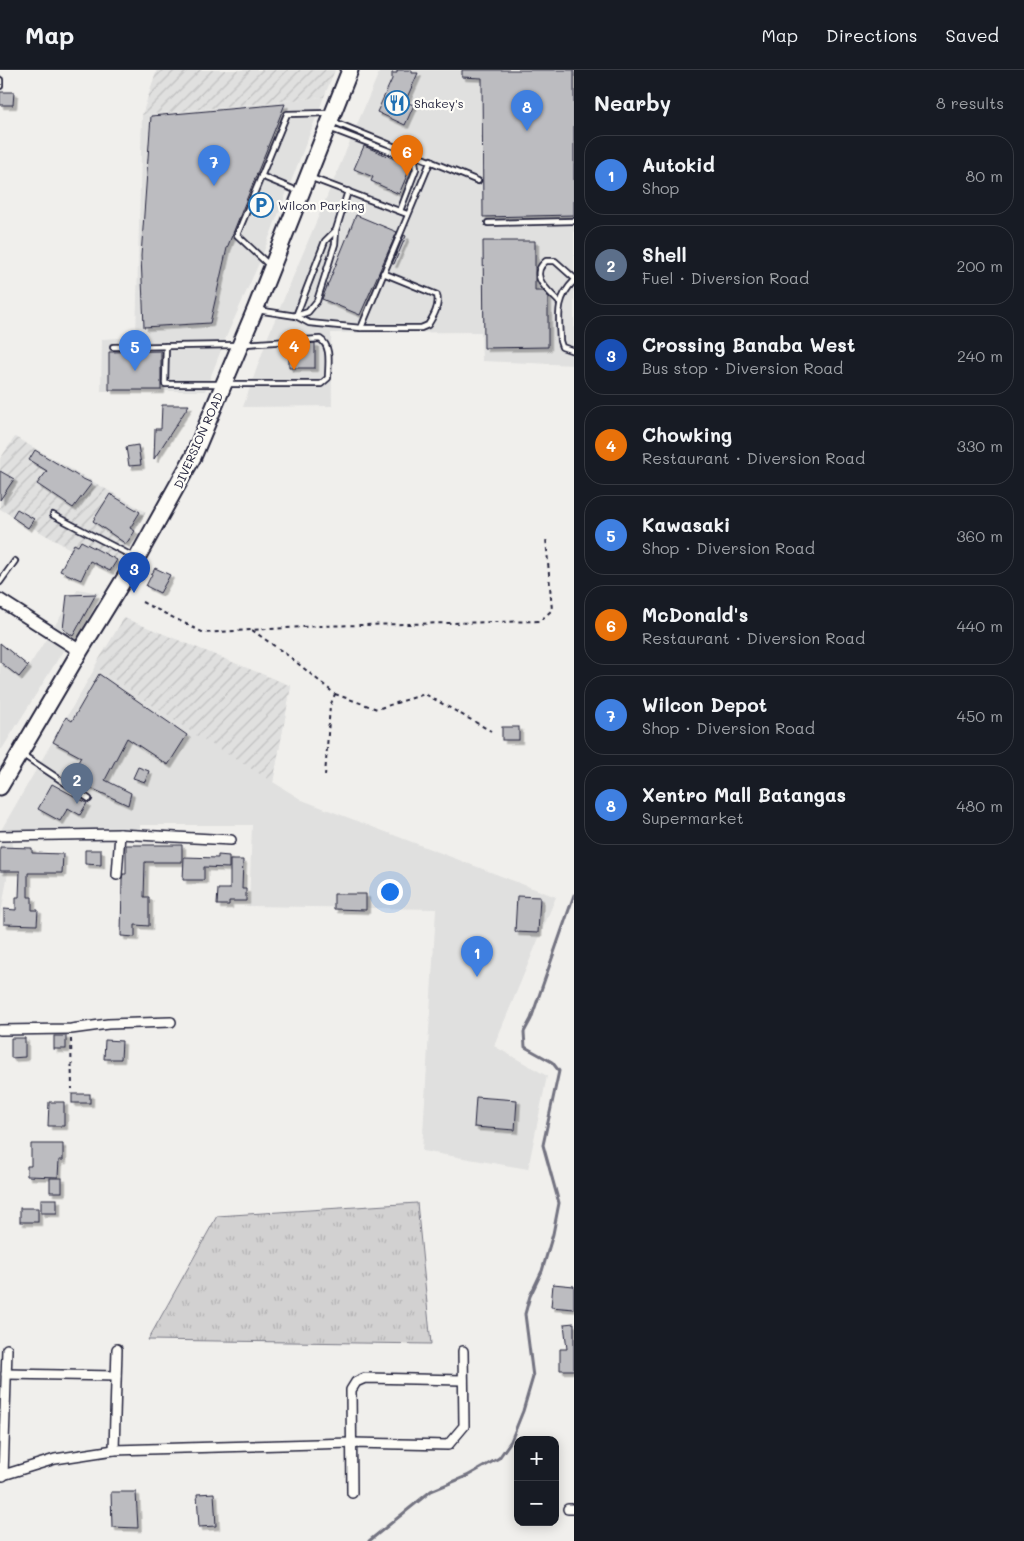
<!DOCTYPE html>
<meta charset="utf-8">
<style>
:root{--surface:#171b24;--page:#20242c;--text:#f1f3f6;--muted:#9ea1a6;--line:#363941;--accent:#1f6fb2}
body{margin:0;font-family:Mali,sans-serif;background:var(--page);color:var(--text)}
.controls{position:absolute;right:15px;bottom:15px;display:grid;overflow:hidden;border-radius:10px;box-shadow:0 2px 12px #0003}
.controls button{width:45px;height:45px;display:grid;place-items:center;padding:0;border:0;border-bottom:1px solid var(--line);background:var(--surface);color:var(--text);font:25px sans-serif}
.you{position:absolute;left:389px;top:821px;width:18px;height:18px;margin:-12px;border:4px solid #fff;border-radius:50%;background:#1a73e8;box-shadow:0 0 0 8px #1a73e833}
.badge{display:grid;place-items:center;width:32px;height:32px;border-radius:50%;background:var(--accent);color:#fff;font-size:16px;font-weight:700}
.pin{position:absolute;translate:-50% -41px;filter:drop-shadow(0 1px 2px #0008)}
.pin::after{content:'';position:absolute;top:26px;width:18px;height:15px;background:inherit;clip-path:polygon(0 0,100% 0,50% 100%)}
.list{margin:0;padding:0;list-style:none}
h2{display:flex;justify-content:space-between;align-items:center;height:65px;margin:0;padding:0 20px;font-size:21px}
h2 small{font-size:16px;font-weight:400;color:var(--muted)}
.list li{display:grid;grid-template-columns:32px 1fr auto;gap:15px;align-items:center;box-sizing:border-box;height:80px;margin:0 10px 10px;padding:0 10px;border:1px solid var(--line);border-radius:20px}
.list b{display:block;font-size:19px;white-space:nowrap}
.list p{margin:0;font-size:16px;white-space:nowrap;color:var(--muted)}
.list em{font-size:16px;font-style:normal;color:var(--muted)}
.map{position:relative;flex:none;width:574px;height:1471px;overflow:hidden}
header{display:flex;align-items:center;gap:30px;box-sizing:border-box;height:70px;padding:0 25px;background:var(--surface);border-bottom:1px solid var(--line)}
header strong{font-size:24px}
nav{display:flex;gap:28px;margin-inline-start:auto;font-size:18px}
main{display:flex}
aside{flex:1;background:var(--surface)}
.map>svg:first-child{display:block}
</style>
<header>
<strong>Map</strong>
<nav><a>Map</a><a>Directions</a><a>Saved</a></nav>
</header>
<main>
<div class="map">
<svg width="574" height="1471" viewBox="0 0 574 1471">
<defs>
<pattern id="industrial-furrows" width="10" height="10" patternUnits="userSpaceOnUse" patternTransform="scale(1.25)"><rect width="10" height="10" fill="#e0e0df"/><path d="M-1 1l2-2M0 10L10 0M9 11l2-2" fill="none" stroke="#c0c0c0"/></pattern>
<pattern id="grass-tufts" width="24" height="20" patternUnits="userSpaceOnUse" patternTransform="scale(1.25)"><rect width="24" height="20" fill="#d2d1d1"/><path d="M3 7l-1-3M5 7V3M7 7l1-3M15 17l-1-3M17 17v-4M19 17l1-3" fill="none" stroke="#b4b3b4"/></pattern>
<filter id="shadow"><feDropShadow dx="3.5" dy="3.5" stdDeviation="0" flood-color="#0004"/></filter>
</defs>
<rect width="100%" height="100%" fill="#f0efec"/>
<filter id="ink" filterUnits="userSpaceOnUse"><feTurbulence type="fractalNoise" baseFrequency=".02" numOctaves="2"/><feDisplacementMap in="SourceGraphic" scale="10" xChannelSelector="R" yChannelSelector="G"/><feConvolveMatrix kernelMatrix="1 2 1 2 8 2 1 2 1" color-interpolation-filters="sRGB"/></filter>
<g filter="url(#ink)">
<!-- built -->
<g fill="#e0e0df">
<polygon points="380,0 574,0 574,295 482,291 481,262 331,263 332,336 243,337 269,264"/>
<polygon points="324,27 260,191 227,265 205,321 101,321 102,269 136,267 142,45"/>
<polygon points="78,519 99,523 2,679 0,679 0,572 29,596"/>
<polygon points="124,548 291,616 273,712 302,730 556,827 494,976 547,1006 528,1099 422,1081 436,839 249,836 252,755 140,755 140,763 14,766 0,850 0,762"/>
</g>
<!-- industrial -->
<g fill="url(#industrial-furrows)">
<polygon points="157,0 335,0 324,27 142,45"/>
<polygon points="15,367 146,442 112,503 0,439 0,389"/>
<polygon points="124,548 291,616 273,712 196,665 95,596"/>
</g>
<!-- grass -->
<polygon fill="url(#grass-tufts)" stroke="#7a7a86" points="417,1133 431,1274 148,1270 217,1146"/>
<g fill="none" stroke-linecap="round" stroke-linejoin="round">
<!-- stream -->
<polyline stroke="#737381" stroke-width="3" points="369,1471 431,1421 467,1406 499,1388 511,1371 523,1341 533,1307 525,1244 530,1226 542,1201 553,1164 559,1133 543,1075 559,1001 552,992 525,977 524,962 531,949 574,825"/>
</g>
<!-- building -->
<g fill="#bcbcc0" stroke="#22223b" filter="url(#shadow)">
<polygon points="397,0 412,0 412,3 418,3 405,32 414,35 405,55 377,42 392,9 392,3 397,3"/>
<polygon points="462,0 574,0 574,145 483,147 482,8 462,7"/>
<polygon points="0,22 14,22 13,35 0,35"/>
<polygon points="285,34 227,178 210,253 144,257 141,186 151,46"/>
<polygon points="364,76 411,96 399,124 371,111 373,107 354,99"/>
<polygon points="356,145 397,162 360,245 322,229"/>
<polygon points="404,165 406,166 394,194 392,194"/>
<polygon points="483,171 535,171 535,221 543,221 548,226 548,277 484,278"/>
<polygon points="315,273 315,298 289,298 289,275"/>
<polygon points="161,281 161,320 109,320 109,282"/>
<polygon points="162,335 189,335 154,389 155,359 161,359"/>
<polygon points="138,375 141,395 129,396 126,377"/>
<polygon points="35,380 81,408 92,413 73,438 37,414 47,401 29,390"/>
<polygon points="0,401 14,409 0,430"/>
<polygon points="110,424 140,442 130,458 135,461 126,474 93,451"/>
<polygon points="17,439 34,449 28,458 12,447"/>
<polygon points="81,471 117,490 110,501 90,491 81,510 60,501 74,474 78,476"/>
<polygon points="155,498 170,505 160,523 146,516"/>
<polygon points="96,524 73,566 63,559 67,525"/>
<polygon points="0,573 28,596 19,607 0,592"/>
<polygon points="99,604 187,665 168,695 127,668 105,710 131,723 128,735 69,708 81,687 53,672 66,647 72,651"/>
<rect x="502" y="657" width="17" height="13"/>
<polygon points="138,697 149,701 145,712 133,708"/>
<polygon points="52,714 87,733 80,745 68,738 60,751 38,739"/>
<polygon points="126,775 182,775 182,792 145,792 144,827 149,827 149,856 135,855 135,867 121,866 122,809 123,804 126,804"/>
<polygon points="0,777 32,778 32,783 63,784 62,803 28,803 28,827 32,827 32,840 38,840 37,855 4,854 4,839 16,840 16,827 19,827 20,801 0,801"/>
<polygon points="85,780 101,780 101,795 85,794"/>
<polygon points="218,785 229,786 229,798 204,797 204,810 183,810 184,787 218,788"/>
<polygon points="230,790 243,790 242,819 246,819 246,831 229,831 229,835 217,835 218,819 230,819"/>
<polygon points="334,824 366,824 366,840 334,839"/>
<polygon points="517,826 540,827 538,863 515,862"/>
<rect x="54" y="966" width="12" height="13"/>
<polygon points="11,968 25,968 25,987 11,988"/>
<polygon points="105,970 122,971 121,989 104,989"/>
<rect x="72" y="1024" width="18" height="9"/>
<polygon points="476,1027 517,1030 515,1060 474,1057"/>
<polygon points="49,1032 64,1032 64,1056 48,1056"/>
<polygon points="31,1074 63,1074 63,1090 59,1090 58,1107 27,1106 27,1096 31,1096"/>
<rect x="50" y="1108" width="12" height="14"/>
<rect x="41" y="1129" width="16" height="14"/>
<rect x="20" y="1138" width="18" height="14"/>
<polygon points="553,1214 574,1216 574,1239 551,1237"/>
<polygon points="574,1253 574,1300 560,1300 560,1279 567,1279 564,1254"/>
<polygon points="111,1422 136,1422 138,1458 112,1457"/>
<polygon points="214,1423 216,1456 199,1457 197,1424"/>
</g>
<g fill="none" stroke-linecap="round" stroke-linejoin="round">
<defs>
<g id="lane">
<polyline points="0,10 0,16"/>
<polyline points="332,51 478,111"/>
<polyline points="329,58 415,91 416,99 400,141"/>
<polyline points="261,106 300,122"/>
<polyline points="309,107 407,144"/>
<polyline points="348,121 336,160 325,171 296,246 309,253 361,258 431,90"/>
<polyline points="488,153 574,151"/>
<polyline points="269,195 237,165 287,44 329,43"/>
<path d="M574,211C555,230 559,246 560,271L562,277L574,281"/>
<path d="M559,232C548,220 528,206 546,191H555L574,208"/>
<polyline points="257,240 296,246 308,242 317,231 335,174 336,161"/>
<path d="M361,258H421L428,255C433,247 440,236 437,225L383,203"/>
<path d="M166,276L165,314H321L328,308C328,295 332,276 320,269L245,274"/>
<polyline points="113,277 237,275"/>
<polyline points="53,445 134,487"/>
<polyline points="0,512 15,491"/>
<polyline points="23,685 89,729"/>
</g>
<g id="street">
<polyline points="0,766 120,764 231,770"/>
<polyline points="117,805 120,764"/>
<polyline points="0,960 71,959 108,954 171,952"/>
<polyline points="6,1304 116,1306"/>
<polyline points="114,1380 117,1279"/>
<polyline points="0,1406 55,1389 114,1380 351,1373 448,1375 464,1356 463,1281"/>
<polyline points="3,1406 7,1279"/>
<polyline points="352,1423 351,1320 356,1312 365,1308 463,1310"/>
<polyline points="568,1439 574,1439"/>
</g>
<polyline id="secondary" points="0,530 80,581"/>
<polyline id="highway" points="0,717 80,581 137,488 193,387 255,240 350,0"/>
</defs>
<!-- lane casing -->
<use href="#lane" stroke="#22223b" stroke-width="8"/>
<!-- street casing -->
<use href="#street" stroke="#22223b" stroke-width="12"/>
<!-- secondary casing -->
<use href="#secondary" stroke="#22223b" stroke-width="15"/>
<!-- highway casing -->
<use href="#highway" stroke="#22223b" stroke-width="19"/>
<!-- path -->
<g stroke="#22223b" stroke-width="2" stroke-dasharray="4 4" stroke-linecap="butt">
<polyline points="142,532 204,563 317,556 540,551 552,540 546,468"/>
<polyline points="252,560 290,587 335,624 330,636 325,706"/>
<polyline points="335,624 377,639 425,624 491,661"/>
<polyline points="71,969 72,1019"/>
</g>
<!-- lane -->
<use href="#lane" stroke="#fdfcf7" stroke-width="4.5"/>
<!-- street -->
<use href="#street" stroke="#fdfcf7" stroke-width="9"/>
<!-- secondary -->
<use href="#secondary" stroke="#fdfcf7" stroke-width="11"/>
<!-- highway -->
<use href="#highway" stroke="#fdfcf7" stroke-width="15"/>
</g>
</g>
<!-- icons -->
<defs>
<symbol id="restaurant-ring" viewBox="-11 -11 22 22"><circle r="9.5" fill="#fdfcf7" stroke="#1f6fb2" stroke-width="1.5"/><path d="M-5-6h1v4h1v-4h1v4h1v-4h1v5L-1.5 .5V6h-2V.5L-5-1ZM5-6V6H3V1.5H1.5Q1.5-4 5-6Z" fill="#1f6fb2"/></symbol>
<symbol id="parking-ring" viewBox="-11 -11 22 22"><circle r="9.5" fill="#fdfcf7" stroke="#1f6fb2" stroke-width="1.5"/><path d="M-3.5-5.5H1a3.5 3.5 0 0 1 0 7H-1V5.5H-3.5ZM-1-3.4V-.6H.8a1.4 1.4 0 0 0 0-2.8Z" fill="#1f6fb2"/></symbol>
</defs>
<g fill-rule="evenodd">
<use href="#restaurant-ring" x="383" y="19" width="28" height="28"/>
<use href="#parking-ring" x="247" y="121" width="28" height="28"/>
</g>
<g text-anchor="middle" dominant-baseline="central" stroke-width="4.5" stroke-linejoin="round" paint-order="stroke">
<!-- poi labels -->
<g font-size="12" fill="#22223b" stroke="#fdfcf7" text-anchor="start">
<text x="414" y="33">Shakey's</text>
<text x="278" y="135">Wilcon Parking</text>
</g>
<!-- street labels -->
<g font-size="12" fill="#22223b" stroke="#fdfcf7">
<text transform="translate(198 370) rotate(-66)">DIVERSION ROAD</text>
</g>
</g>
</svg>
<div class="controls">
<button>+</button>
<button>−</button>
</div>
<div class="you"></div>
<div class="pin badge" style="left:477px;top:907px;background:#3f7fe0">1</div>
<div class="pin badge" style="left:77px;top:734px;background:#5c6f8a">2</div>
<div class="pin badge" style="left:134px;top:523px;background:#1a4fb4">3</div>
<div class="pin badge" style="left:294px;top:300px;background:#e8710a">4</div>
<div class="pin badge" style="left:135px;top:301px;background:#3f7fe0">5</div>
<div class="pin badge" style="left:407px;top:106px;background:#e8710a">6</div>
<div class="pin badge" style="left:214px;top:116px;background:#3f7fe0">7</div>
<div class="pin badge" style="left:527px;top:61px;background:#3f7fe0">8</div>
</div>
<aside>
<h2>Nearby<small>8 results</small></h2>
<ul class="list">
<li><span class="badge" style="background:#3f7fe0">1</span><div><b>Autokid</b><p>Shop</p></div><em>80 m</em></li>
<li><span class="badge" style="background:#5c6f8a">2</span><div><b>Shell</b><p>Fuel · Diversion Road</p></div><em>200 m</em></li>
<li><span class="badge" style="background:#1a4fb4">3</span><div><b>Crossing Banaba West</b><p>Bus stop · Diversion Road</p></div><em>240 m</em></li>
<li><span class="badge" style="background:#e8710a">4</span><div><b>Chowking</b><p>Restaurant · Diversion Road</p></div><em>330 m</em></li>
<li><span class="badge" style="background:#3f7fe0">5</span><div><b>Kawasaki</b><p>Shop · Diversion Road</p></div><em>360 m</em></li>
<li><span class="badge" style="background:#e8710a">6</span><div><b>McDonald's</b><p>Restaurant · Diversion Road</p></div><em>440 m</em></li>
<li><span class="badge" style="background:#3f7fe0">7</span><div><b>Wilcon Depot</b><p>Shop · Diversion Road</p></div><em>450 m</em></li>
<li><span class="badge" style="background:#3f7fe0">8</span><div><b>Xentro Mall Batangas</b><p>Supermarket</p></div><em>480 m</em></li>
</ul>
</aside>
</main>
